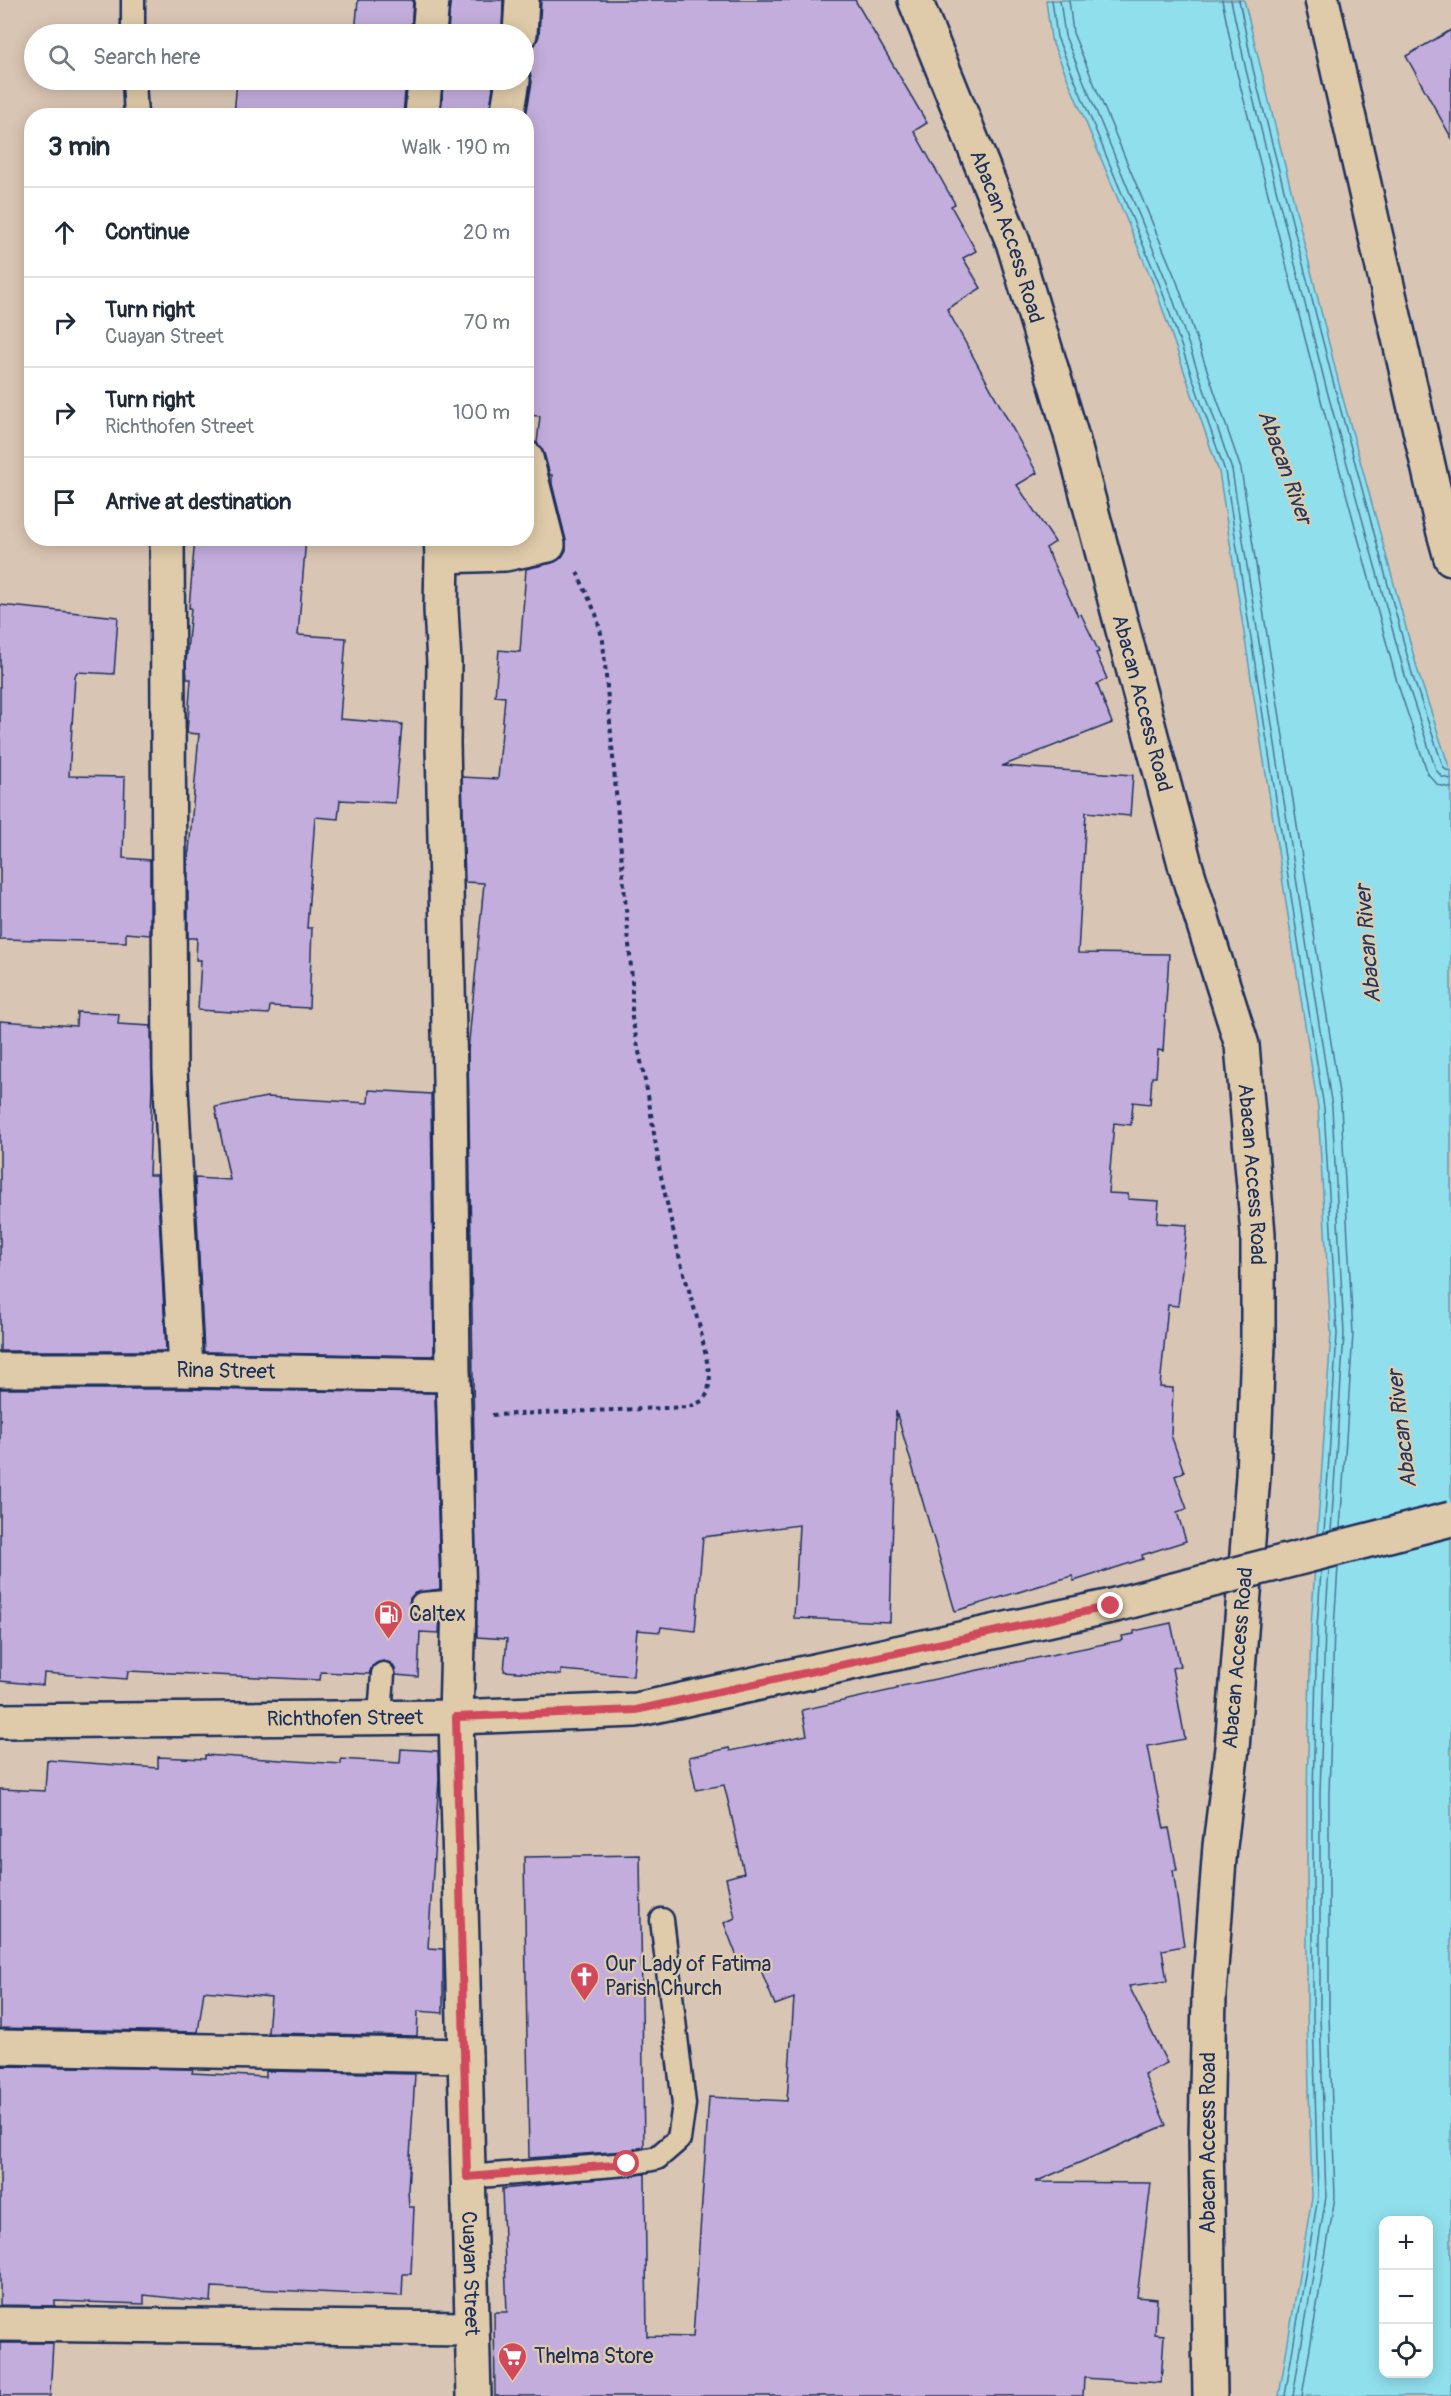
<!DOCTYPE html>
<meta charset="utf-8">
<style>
:root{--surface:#fff;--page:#f2f2f3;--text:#1f2937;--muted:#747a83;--line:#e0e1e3}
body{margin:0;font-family:Pangolin,sans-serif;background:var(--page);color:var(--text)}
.controls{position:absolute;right:18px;bottom:18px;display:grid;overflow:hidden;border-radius:12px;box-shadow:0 3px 15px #0003}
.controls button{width:54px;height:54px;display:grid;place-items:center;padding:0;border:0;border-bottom:2px solid var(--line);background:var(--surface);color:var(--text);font:30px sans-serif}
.stop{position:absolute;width:18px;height:18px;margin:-14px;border:4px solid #d1495b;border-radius:50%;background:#fff}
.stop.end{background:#d1495b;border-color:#fff;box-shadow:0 2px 6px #0008}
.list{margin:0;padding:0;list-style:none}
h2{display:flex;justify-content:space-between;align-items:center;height:78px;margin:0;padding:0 24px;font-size:26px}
h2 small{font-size:20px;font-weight:400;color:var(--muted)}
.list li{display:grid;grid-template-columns:39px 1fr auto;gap:18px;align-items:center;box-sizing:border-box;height:90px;padding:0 24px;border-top:2px solid var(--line)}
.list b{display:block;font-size:22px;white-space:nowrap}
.list p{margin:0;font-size:20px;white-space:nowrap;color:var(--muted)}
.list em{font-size:20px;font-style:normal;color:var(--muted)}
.icon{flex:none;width:33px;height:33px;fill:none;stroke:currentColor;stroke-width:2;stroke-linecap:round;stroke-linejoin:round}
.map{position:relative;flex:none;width:1451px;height:2396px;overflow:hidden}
.search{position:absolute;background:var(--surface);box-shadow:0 3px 15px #0003;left:24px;top:24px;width:510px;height:66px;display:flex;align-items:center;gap:15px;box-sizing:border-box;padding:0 21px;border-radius:33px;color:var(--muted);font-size:22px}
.panel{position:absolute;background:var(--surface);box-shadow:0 3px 15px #0003;left:24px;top:108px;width:510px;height:438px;border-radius:24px}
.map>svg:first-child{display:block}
</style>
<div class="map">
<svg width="1451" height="2396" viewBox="0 0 1451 2396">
<rect width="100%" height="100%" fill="#d9c5b3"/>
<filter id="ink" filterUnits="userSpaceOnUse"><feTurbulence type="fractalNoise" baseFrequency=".0167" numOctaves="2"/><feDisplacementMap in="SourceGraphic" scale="12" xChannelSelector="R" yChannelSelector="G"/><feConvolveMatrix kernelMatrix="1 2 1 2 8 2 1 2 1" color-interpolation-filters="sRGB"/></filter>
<g filter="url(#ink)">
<!-- water -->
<path fill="#90dfed" stroke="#6199b4" stroke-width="1.5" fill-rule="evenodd" d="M1046,0H1244L1339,384L1419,675L1451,773V2396H1279L1312,2197L1307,2016V1794L1311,1626L1331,1334L1318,1108L1219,472L1156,290L1051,39ZM1384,2220H1428V2374H1384Z"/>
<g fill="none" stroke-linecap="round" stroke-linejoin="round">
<!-- shore -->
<g stroke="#4a7597" stroke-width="1.5">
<polyline points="1052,0 1057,37 1161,288 1225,471 1324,1108 1337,1334 1324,1533"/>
<polyline points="1060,0 1065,36 1168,285 1232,470 1332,1107 1344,1334 1331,1531"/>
<polyline points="1069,0 1073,33 1177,282 1241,469 1341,1106 1353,1334 1340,1529"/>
<polyline points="1222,0 1237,73 1318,389 1397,682 1428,774 1438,785 1451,788"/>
<polyline points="1231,0 1246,70 1326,387 1406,679 1436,770 1442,777 1451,779"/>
<polyline points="1239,0 1253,69 1334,385 1413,677 1443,766 1446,770 1451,771"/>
<polyline points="1285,2396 1318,2197 1313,2016 1313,1794 1317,1627 1321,1571"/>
<polyline points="1293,2396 1326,2197 1320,2016 1320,1794 1325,1627 1329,1569"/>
<polyline points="1302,2396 1335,2197 1329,2016 1329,1794 1334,1628 1338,1567"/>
</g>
</g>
<!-- building -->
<g fill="#c3addc" stroke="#1b2f5e" stroke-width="1.5">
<polygon points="358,0 413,0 411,34 355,34"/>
<polygon points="450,0 503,0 502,34 448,34"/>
<polygon points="541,0 855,0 927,123 914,131 955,204 951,206 976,251 963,258 981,288 947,309 1037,473 1017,485 1055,542 1046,548 1078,616 1081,614 1099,652 1096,653 1107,679 1097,684 1112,723 1002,766 1133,775 1130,816 1086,812 1078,953 1169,954 1163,1051 1158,1050 1156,1077 1152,1077 1150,1104 1133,1102 1131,1125 1114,1123 1108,1193 1128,1194 1128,1199 1159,1201 1157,1223 1187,1225 1178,1306 1168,1305 1160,1387 1173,1388 1171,1435 1184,1472 1175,1476 1187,1509 1177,1512 1186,1541 1142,1555 1143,1559 1074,1581 1072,1576 955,1611 896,1411 890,1622 794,1618 799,1525 703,1537 695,1631 661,1627 660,1632 637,1630 633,1676 561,1670 561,1675 504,1671 507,1639 477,1637 468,1051 484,883 465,882 462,777 498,779 505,697 495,696 499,650 520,652 526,569 552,563 561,558 566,550 566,540 552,484 552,475 550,475 544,453 537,443 540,416 526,415 526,116 532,82 530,73 524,65 524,52 535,45 539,36"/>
<polygon points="1451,30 1451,137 1406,56"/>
<polygon points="237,80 280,80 351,85 351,80 406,80 403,116 234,116"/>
<polygon points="443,80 494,80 489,116 441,116"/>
<polygon points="195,538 306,538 298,635 346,638 340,719 402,724 395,803 340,800 338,819 315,817 307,928 312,928 309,1008 270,1006 269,1014 198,1010 201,960 196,960 197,938 188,938 188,862 199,734 187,733 191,679 187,679 186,663 191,608 189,608"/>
<polygon points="0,605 118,617 114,674 77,672 75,676 69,776 125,777 123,858 150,860 150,935 126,933 126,942 0,939"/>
<polygon points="77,1012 119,1014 118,1024 151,1026 152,1085 149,1175 157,1175 166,1351 0,1351 0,1021 76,1026"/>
<polygon points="369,1090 431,1094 434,1356 204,1352 195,1178 230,1180 215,1107 267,1097 368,1103"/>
<polygon points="0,1389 186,1389 435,1393 440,1589 415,1593 410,1598 409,1605 411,1612 417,1616 440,1616 439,1633 420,1632 418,1677 396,1675 395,1669 391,1663 383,1661 372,1666 369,1674 321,1672 320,1680 128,1671 127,1679 44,1673 43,1685 0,1681"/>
<polygon points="1171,1623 1180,1666 1172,1668 1185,1739 1148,1746 1164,1829 1169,1828 1177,1870 1173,1870 1184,1946 1162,1950 1167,1981 1129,1986 1167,2063 1144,2074 1166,2125 1035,2182 1151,2183 1137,2297 1157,2299 1155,2334 1164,2335 1161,2383 1084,2378 1083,2396 495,2396 494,2312 507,2312 502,2189 645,2174 647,2336 693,2337 709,2097 787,2101 794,1998 775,2005 758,1963 742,1970 724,1923 735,1918 726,1878 744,1873 730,1809 724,1785 696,1790 689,1757 729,1748 730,1751 807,1735 802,1710 897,1689 897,1687 1123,1640 1122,1636 1134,1634 1134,1631"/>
<polygon points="401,1749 438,1751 439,1779 428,1948 443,1949 443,2013 418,2011 417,2036 268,2033 271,1997 204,1991 198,2032 0,2028 0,1789 45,1791 47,1760 158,1768 158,1757 205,1759 205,1755 341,1764 341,1759 400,1763"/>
<polygon points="640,1855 644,2147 625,2151 529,2158 524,1857"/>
<polygon points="0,2066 193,2069 192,2073 266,2077 266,2071 415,2074 408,2190 409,2207 414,2207 411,2274 403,2274 402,2296 212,2287 211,2302 144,2295 144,2304 55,2301 55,2306 0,2305"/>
<polygon points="0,2343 53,2343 50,2396 0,2396"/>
</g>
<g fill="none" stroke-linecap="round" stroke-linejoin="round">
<defs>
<g id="lane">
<polyline points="133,0 133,34"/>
<polyline points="134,80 136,116"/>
<polyline points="422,1604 459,1601"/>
<polyline points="380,1716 383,1674"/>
<polyline points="467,2177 627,2164 657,2158 679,2139 684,2104 662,1920"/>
</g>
<g id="street">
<polyline points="429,34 432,0"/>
<polyline points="520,34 522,0"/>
<polyline points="422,116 425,80"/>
<polyline points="507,116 513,80"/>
<polyline points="167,538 170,1069 186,1370"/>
<path id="s1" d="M441,538L442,556L441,609L444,663L443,743L450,1080L453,1375L459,1601L456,1717L474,2396"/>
<polyline points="442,556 505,554 548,545 526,458"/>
<path id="s2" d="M0,1370H186L453,1375"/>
<polyline points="0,2047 465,2056"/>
<polyline points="0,2324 471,2329"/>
</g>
<g id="secondary">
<path id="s3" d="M915,0L1013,242L1073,441L1186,868L1242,1045L1258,1234V1344L1253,1476L1232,1748L1220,1846L1209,1995L1206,2137L1210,2396"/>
<polyline points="1322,0 1440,518 1451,558"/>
<path id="s4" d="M0,1721L456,1717L636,1710L1111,1606"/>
</g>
</defs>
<!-- lane casing -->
<use href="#lane" stroke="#1b2f5e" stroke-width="27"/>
<!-- street casing -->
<use href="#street" stroke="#1b2f5e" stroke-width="38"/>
<!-- secondary casing -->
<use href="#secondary" stroke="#1b2f5e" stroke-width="38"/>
<!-- path -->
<polyline stroke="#1b2f5e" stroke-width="4" stroke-dasharray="4.5 4.5" stroke-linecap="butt" points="492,1415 689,1407 702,1401 708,1393 710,1376 700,1328 679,1256 660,1172 648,1095 632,1018 632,979 603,641 596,614 576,570"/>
<!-- lane -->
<use href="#lane" stroke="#dfcba9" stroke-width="22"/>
<!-- street -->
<use href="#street" stroke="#dfcba9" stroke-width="33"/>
<!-- secondary -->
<use href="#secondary" stroke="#dfcba9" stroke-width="33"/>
<defs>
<polyline id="secondary-bridge" points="1111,1606 1451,1519"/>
</defs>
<!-- secondary-bridge casing -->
<use href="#secondary-bridge" stroke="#1b2f5e" stroke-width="38" stroke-linecap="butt"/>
<!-- secondary-bridge -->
<use href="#secondary-bridge" stroke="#dfcba9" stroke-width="33"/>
</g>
</g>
<g fill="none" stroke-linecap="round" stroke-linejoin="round" filter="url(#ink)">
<!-- route -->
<polyline stroke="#d1495b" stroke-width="8" points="627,2164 467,2177 456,1717 636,1710 1111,1606"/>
</g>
<!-- icons -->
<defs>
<symbol id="fuel-pin" viewBox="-11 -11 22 30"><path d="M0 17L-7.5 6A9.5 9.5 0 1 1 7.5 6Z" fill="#d1495b" stroke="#dfcba9"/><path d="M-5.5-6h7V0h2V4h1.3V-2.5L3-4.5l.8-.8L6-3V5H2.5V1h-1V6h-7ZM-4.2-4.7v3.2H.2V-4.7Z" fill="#fff"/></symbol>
<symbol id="church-pin" viewBox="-11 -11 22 30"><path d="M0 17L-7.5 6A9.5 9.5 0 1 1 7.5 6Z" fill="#d1495b" stroke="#dfcba9"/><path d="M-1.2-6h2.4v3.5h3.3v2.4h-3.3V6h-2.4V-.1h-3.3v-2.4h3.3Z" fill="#fff"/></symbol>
<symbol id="supermarket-pin" viewBox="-11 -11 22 30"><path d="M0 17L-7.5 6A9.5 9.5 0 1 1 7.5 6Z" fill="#d1495b" stroke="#dfcba9"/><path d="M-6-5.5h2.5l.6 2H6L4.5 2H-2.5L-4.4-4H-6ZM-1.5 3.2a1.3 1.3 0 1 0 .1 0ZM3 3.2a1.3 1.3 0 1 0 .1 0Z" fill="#fff"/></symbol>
</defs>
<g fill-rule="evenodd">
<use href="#fuel-pin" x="372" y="1598" width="33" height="45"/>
<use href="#church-pin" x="568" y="1960" width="33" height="45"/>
<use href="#supermarket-pin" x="496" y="2340" width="33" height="45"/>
</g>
<g text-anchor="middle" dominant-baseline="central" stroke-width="4.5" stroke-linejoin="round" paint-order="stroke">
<!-- street labels -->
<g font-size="21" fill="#1b2f5e" stroke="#dfcba9">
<text stroke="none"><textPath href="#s3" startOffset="254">Abacan Access Road</textPath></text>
<text stroke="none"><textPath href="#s3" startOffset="740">Abacan Access Road</textPath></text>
<text stroke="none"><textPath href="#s3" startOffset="1226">Abacan Access Road</textPath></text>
<text stroke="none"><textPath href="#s2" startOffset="226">Rina Street</textPath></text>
<text transform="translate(1238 1658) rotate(-85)">Abacan Access Road</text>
<text stroke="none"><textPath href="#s4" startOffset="345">Richthofen Street</textPath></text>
<text transform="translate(1208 2143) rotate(-90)">Abacan Access Road</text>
<text stroke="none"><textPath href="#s1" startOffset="1736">Cuayan Street</textPath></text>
</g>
<!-- poi labels -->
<g font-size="21" fill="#1b2f5e" stroke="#dfcba9" text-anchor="start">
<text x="409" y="1614">Caltex</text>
<text x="605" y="1964">Our Lady of Fatima<tspan x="605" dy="24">Parish Church</tspan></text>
<text x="534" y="2356">Thelma Store</text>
</g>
<!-- water labels -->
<g font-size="22" font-style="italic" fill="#213865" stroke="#dfcba9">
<text transform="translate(1285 467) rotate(70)">Abacan River</text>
<text transform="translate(1368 944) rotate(-95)">Abacan River</text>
<text transform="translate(1402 1429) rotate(-97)">Abacan River</text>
</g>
</g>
</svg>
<div class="controls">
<button>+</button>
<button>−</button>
<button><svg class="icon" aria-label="locate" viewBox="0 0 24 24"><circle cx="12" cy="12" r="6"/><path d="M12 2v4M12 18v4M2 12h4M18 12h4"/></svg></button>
</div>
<div class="stop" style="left:627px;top:2164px"></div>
<div class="stop end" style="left:1111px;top:1606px"></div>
<div class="search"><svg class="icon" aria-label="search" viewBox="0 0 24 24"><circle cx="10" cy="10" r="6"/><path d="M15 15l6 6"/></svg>Search here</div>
<section class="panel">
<h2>3 min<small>Walk · 190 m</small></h2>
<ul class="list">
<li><svg class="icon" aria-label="ahead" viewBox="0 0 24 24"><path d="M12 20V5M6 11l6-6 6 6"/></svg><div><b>Continue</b></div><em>20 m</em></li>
<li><svg class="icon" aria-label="right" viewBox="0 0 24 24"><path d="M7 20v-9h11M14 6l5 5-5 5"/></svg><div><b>Turn right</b><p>Cuayan Street</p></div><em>70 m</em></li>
<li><svg class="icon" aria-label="right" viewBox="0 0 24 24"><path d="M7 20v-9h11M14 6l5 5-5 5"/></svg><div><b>Turn right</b><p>Richthofen Street</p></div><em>100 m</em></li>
<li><svg class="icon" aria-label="arrive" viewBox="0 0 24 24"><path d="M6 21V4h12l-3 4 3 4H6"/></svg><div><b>Arrive at destination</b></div></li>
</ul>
</section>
</div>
